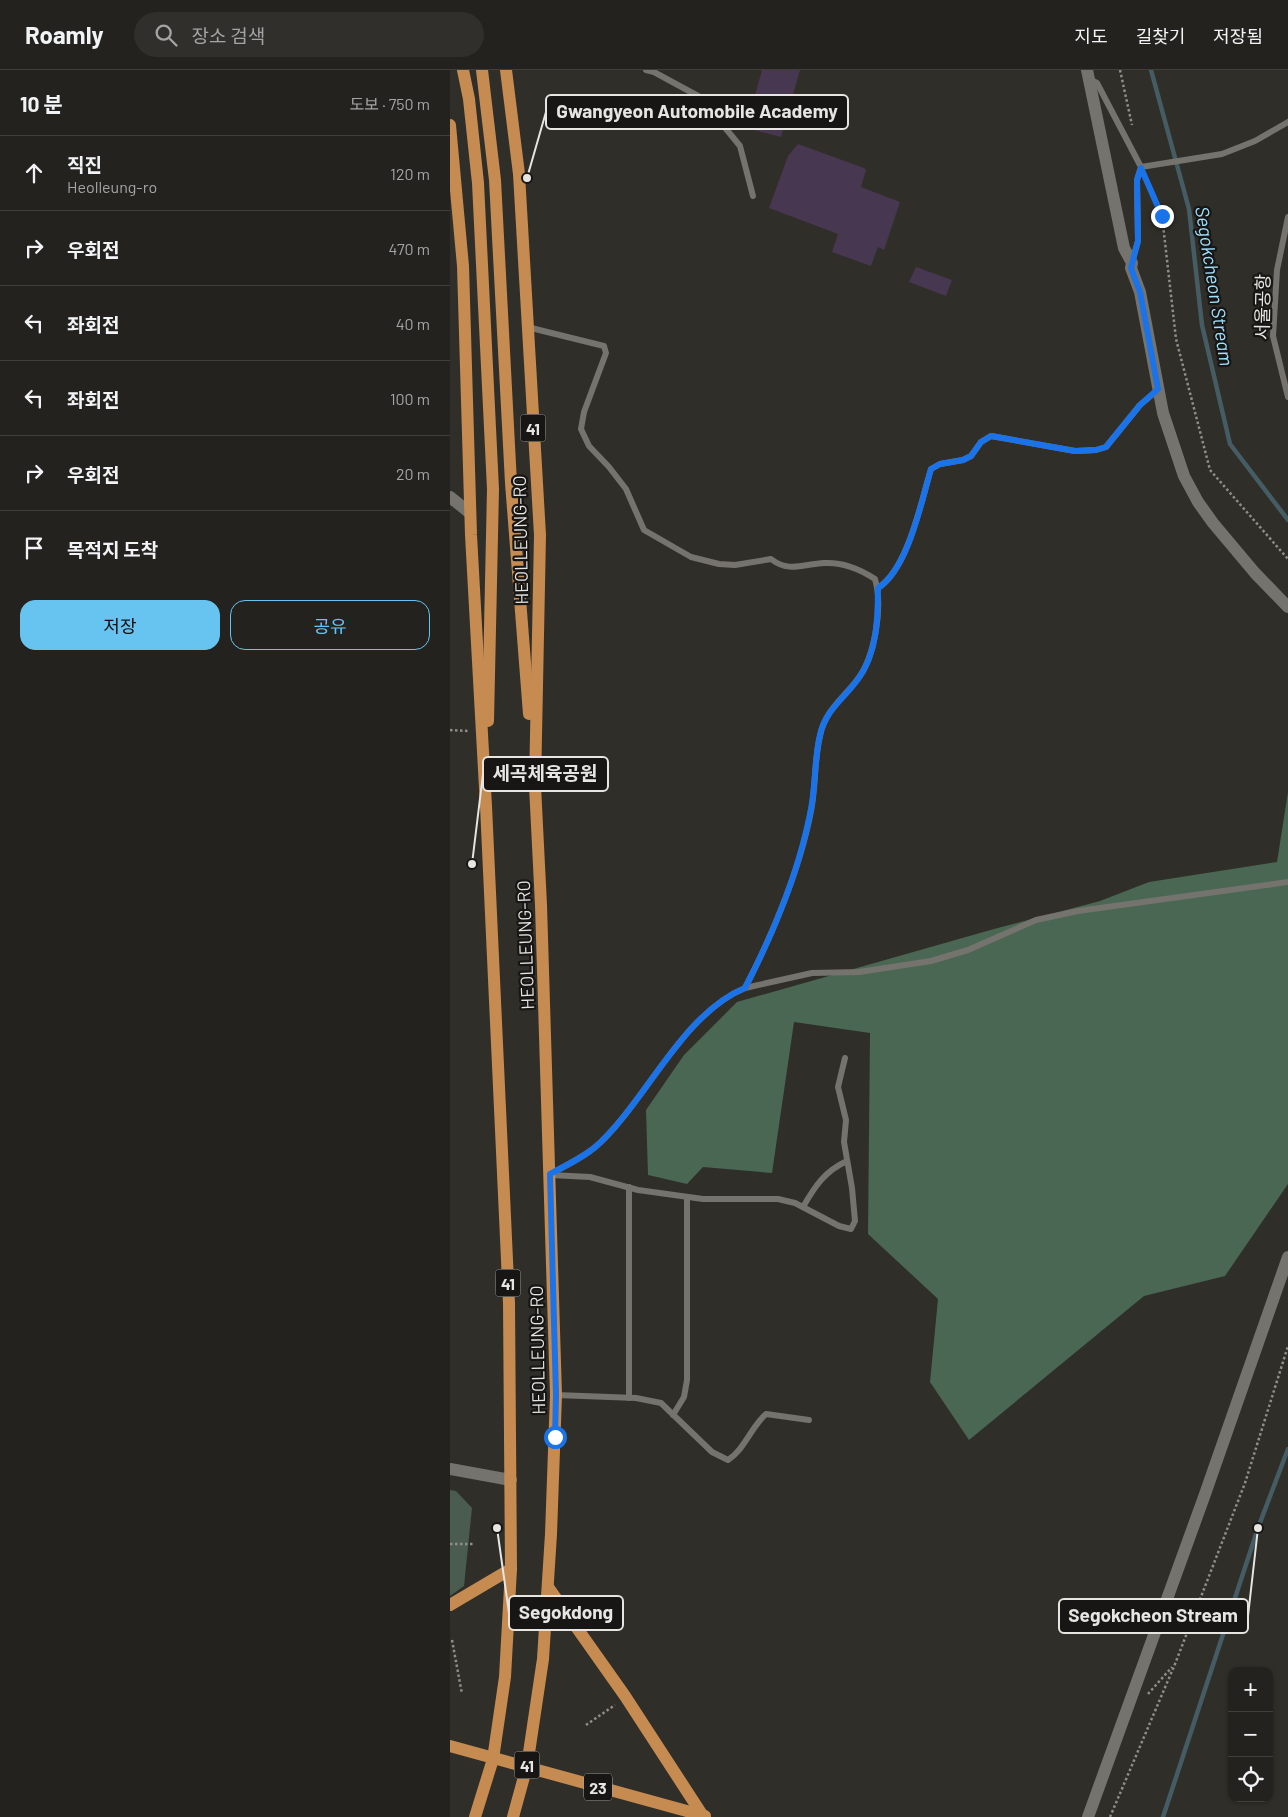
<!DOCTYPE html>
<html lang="ko">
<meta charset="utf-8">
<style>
:root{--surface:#24221e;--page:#302f2b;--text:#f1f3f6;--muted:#a3a4a4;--line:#413f3c;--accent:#67c4f0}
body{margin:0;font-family:Barlow,"Noto Sans KR",sans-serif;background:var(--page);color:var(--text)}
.controls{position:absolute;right:15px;bottom:15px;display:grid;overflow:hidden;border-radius:10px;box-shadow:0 1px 4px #0004}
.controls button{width:45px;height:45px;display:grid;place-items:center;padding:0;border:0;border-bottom:1px solid var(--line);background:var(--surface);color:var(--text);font:25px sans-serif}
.stop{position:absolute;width:15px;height:15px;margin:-11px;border:4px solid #1a73e8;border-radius:50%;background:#fff}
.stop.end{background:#1a73e8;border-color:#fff;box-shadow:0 1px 5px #0008}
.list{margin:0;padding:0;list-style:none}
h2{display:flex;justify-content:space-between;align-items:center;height:65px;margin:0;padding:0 20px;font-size:21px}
h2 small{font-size:16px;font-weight:400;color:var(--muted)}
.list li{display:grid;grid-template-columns:32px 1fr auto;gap:15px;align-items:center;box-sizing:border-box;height:75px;padding:0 20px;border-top:1px solid var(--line)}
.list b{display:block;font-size:19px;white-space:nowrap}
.list p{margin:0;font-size:16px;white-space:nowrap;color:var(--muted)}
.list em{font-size:16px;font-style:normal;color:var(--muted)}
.actions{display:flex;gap:10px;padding:15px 20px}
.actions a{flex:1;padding:11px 0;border:1px solid var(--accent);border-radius:15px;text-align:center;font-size:18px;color:var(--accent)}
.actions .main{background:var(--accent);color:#111}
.icon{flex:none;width:28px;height:28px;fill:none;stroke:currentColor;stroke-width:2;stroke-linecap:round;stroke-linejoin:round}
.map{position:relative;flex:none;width:838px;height:1747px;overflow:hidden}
header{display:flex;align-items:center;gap:30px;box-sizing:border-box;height:70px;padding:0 25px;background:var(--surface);border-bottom:1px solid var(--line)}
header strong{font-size:24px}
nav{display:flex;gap:28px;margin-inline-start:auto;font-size:18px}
.search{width:350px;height:45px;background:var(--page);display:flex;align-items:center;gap:12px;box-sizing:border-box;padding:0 18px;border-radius:28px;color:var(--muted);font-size:19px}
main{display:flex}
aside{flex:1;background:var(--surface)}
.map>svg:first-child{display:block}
</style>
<header>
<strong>Roamly</strong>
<div class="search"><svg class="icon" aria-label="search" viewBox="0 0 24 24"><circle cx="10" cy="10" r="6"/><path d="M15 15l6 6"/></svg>장소 검색</div>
<nav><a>지도</a><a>길찾기</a><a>저장됨</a></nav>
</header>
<main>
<aside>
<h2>10 분<small>도보 · 750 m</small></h2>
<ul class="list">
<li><svg class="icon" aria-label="ahead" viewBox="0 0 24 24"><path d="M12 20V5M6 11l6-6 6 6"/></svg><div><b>직진</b><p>Heolleung-ro</p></div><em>120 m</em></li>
<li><svg class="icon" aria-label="right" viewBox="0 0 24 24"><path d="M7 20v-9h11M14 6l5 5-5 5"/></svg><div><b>우회전</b></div><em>470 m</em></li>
<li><svg class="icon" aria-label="left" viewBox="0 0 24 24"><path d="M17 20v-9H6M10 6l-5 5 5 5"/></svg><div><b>좌회전</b></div><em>40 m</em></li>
<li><svg class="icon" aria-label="left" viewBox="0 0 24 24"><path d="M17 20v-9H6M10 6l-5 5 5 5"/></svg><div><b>좌회전</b></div><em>100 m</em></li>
<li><svg class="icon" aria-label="right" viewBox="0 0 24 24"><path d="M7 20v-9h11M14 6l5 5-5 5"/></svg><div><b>우회전</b></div><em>20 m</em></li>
<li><svg class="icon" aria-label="arrive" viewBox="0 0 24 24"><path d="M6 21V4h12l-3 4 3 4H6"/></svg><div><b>목적지 도착</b></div></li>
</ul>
<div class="actions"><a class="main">저장</a><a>공유</a></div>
</aside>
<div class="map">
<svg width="838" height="1747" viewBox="0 0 838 1747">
<rect width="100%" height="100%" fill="#302e28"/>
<!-- green -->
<polygon fill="#495c4f" points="0,1420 6,1421 22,1438 14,1516 0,1526"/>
<!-- forest -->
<polygon fill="#496753" points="838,722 838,1114 775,1206 694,1226 519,1370 480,1312 488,1229 418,1164 420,963 344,952 322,1103 253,1097 237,1114 198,1105 196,1040 234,985 287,932 544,859 650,831 699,812 827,792"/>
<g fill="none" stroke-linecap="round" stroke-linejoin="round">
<!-- stream -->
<g stroke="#455c64" stroke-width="4.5">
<polyline points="701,0 739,139 752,255 780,374 838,450"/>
<polyline points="713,1747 808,1458 838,1379"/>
</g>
</g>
<!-- building -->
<g fill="#483750">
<polygon points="312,0 350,0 331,67 296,58"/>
<polygon points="348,74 414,98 416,100 411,117 450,132 434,180 428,177 421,196 382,182 388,164 319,138 338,86"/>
<polygon points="466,197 502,210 496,226 459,212"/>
</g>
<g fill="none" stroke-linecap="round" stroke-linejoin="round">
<!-- path -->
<g stroke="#8f8e89" stroke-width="2.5" stroke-dasharray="2.5 2.5" stroke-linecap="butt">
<polyline points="670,0 682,55"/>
<polyline points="698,113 712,146 726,269 760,400 838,489"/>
<polyline points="0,660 19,661"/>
<polyline points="0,1474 25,1474"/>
<polyline points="2,1570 12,1624"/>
<polyline points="698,1624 722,1597"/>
<polyline points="136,1655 165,1635"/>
<polyline points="660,1747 725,1594 795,1413 838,1276"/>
</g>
<!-- lane -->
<g stroke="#75736d" stroke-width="6">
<polyline points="196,0 204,2 250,27 290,76 303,126"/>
<polyline points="639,9 647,13 691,97 687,110 688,171 682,191"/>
<polyline points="691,97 772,84 805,71 838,52"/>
<polyline points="838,147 827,200 823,266 838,327"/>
<path d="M77,257L154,276L156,283L134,342L131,359L139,376L159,397L176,419L194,460L241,487L269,494L285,495L321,489C339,503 353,494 374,493C392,492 410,499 425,509C433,536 425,588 407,610C393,628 374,642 370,666C364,691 366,716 361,741C350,799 322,866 295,918"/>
<path d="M428,518C458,499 471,432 481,399L490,394L513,390L521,386L531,372L541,366L625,381L646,380L656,377L690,335L709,319"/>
<path d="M100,1104C113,1097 128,1090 140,1081C149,1075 158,1065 165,1057C204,1013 239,941 295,918L362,903L409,902L481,891L518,880L586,850L628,841L838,812"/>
<polyline points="101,1105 140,1107 188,1120 253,1129 328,1129 345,1133 389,1156 401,1159 405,1151 402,1118 394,1072 396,1050 388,1017 395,988"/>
<polyline points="179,1117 179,1328"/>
<path d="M353,1137C365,1116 375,1101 397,1091"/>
<path d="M106,1325L186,1328L211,1333L262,1382L278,1390C295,1379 301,1357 316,1344L359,1350"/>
<polyline points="223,1345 234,1327 237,1310 237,1127"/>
</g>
<!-- street -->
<g stroke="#75736d" stroke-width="12">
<polyline points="637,0 674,178 682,193 681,198 690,222 713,343 734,406 748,432 763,453 805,503 838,537"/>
<polyline points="0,427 20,443"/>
<polyline points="0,1399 61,1410"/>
<polyline points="638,1747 754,1427 838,1187"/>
</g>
<!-- primary -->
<g stroke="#c68b51" stroke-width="12">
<polyline points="13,0 19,29 28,113 43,419 38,651"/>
<polyline points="32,0 45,110 61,413 79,644"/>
<polyline points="56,0 69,104 90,465 85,716 91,835 106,1325 101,1464 93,1589 77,1696 63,1747"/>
<polyline points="0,55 13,196 21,465 36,736 59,1233 61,1499 55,1607 43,1689 25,1747"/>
<polyline points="98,1517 175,1626 253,1746"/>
<polyline points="0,1535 61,1499"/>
<polyline points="0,1676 255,1746"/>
</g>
</g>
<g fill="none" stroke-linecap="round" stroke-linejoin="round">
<!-- route -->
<path stroke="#1a73e8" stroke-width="6" d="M105,1367L106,1325L100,1104C113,1097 128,1090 140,1081C149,1075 158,1065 165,1057C204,1013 239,941 295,918C323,864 348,804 360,744C366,718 364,689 370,665C376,639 394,629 408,609C427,584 428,548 428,518C458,499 471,433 481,399L490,394L513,390L521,386L531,372L541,366L625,381L646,380L656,377L690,335L708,319L690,222L681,198L688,171L687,110L691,98L712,146"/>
</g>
<g text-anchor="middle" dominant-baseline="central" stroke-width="4.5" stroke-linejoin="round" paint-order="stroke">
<!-- shield labels -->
<g fill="#171614" stroke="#a8a7a4" stroke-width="1">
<rect x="70.5" y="344.5" width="25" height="27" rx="4"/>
<rect x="45.5" y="1199.5" width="25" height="27" rx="4"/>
<rect x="64.5" y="1681.5" width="25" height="27" rx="4"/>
<rect x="134" y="1703.5" width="28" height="27" rx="4"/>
</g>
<g font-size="16" font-weight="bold" fill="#e6e5e1">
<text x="83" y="358">41</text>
<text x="58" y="1213">41</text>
<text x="77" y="1695">41</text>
<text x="148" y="1717">23</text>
</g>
<!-- street labels -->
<g font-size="18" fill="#e6e5e1" stroke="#171614">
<text transform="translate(812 237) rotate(-89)">서울공항</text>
<text transform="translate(70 470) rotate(-91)">HEOLLEUNG-RO</text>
<text transform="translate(75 875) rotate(-92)">HEOLLEUNG-RO</text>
<text transform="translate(87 1280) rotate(-91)">HEOLLEUNG-RO</text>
</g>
<!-- water labels -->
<g font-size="19" font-style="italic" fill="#9fe0fe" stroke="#171614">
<text transform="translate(765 216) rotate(81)">Segokcheon Stream</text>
</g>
</g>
<!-- callouts -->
<path fill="none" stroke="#e6e5e1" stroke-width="2" d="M77 108L96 42M22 794L33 704M47 1458L59 1543M808 1458L798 1546"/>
<g fill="#e6e5e1" stroke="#171614" stroke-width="2">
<circle cx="77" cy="108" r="5"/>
<circle cx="22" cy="794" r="5"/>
<circle cx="47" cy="1458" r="5"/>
<circle cx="808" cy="1458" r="5"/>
</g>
<g fill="#171614" stroke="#e6e5e1" stroke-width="2">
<rect x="96" y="25" width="302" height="34" rx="5"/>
<rect x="33" y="687" width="125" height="34" rx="5"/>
<rect x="59" y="1526" width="114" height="34" rx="5"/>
<rect x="609" y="1529" width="189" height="34" rx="5"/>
</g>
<g font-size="19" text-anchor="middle" font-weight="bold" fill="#e6e5e1">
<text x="247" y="48">Gwangyeon Automobile Academy</text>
<text x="95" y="710">세곡체육공원</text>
<text x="116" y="1549">Segokdong</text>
<text x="703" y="1552">Segokcheon Stream</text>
</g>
</svg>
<div class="controls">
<button>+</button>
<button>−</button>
<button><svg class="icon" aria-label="locate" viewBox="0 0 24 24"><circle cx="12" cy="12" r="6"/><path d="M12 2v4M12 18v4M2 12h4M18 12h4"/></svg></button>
</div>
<div class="stop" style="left:105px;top:1367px"></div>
<div class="stop end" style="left:712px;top:146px"></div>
</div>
</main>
